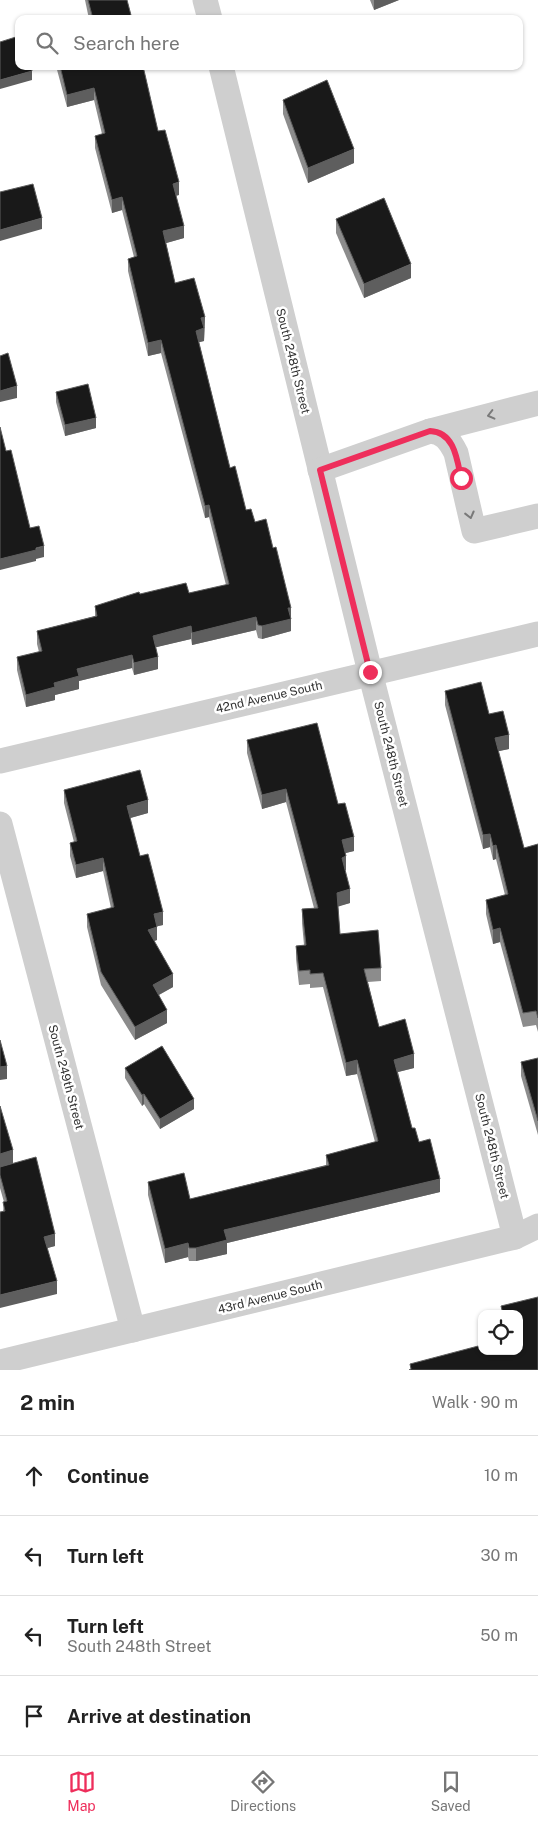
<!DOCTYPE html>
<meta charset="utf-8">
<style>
:root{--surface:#fff;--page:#f6f6f6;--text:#222;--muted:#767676;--line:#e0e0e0;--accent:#ee2e5b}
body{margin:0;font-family:"Public Sans",sans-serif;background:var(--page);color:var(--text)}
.controls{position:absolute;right:15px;bottom:15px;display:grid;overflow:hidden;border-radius:10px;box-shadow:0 1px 4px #0004}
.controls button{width:45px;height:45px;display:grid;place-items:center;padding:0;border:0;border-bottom:1px solid var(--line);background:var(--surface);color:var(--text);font:25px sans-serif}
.stop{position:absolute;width:15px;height:15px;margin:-11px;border:4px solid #ee2e5b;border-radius:50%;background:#fff}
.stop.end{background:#ee2e5b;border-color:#fff;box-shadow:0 1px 5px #0008}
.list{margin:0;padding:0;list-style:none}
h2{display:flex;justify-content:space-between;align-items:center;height:65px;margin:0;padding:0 20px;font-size:21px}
h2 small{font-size:16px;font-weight:400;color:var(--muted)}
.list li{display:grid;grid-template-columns:32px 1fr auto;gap:15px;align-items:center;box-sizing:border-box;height:80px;padding:0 20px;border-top:1px solid var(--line)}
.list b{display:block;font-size:19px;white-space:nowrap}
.list p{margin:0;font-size:16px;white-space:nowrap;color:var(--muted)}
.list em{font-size:16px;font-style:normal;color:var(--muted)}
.icon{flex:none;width:28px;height:28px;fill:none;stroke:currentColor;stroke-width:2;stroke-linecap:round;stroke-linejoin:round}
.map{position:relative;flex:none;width:538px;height:1370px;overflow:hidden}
.search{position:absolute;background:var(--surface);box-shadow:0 1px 4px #0004;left:15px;right:15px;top:15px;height:55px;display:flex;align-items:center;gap:12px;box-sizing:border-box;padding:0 18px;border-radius:10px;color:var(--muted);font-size:19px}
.sheet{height:385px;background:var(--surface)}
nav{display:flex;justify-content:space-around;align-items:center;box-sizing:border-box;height:70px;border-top:1px solid var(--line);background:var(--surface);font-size:14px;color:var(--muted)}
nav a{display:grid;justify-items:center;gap:2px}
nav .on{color:var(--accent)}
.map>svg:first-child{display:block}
</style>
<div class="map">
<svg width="538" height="1370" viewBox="0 0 538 1370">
<rect width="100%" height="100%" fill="#fff"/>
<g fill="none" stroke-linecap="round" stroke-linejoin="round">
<!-- minor -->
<g stroke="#cfcfcf" stroke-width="25">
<polyline points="205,0 210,19"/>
<polyline points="221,66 370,672 515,1237"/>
<path d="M430,431C444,432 450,441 456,453L474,531L538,516"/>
<polyline points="320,470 430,431 538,403"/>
<polyline points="0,761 538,634"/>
<polyline points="0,824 133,1330"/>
<polyline points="0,1362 515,1237 538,1226"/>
</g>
</g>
<!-- wall -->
<g fill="#8c8c8c">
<polygon points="85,0 127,0 132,19 89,19"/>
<polygon points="370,0 399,0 374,10"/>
<polygon points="56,66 143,66 158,131 179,195 176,196 184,238 166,243 175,283 205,317 204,341 199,342 230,468 246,510 273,548 291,608 291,631 262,639 258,638 256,630 192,645 191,639 156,647 158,669 134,675 132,668 79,681 79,689 55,695 55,700 26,707 17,670 17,657 39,652 37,644 37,631 95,616 95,606 140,594 189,593 226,585 209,517 205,518 161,353 148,356 128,271 128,259 134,257 122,210 112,213 95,148 95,136 102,134 94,100 67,107"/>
<polygon points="283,100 354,163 308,183 283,114"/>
<polygon points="336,219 411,278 364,298 336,233"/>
<polygon points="56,392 96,428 65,436 56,402"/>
<polygon points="445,691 489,714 509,749 498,751 524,848 538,844 538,1032 536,1025 523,1027 500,942 493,944 486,914 486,900 505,895 496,859 493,860 490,847 483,849 445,705"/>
<polygon points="247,740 338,804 354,851 345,853 346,870 345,870 350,903 338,906 340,934 381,968 381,981 368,982 379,1027 414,1068 398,1072 412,1128 440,1192 227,1243 227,1254 196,1261 189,1261 188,1257 165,1263 148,1195 148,1182 190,1199 326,1165 326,1155 375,1142 357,1074 346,1076 323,987 310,988 310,984 299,985 296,959 296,946 304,945 302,923 302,909 314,908 286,802 262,809 247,753"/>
<polygon points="64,790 148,813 130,818 140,856 163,925 157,926 157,940 154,941 173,987 159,995 167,1023 135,1040 101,985 87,927 87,914 111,908 103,871 76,878 70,856 70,843 74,842 64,803"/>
<polygon points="538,1058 538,1135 521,1076 521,1062"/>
<polygon points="125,1068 194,1109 160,1129 144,1104 142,1106 125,1078"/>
<polygon points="0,1106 13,1163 55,1246 47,1248 57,1294 3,1212 4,1202 0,1188"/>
</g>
<!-- shaded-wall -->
<g fill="#5e5e5e">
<polygon points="374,0 399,0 374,10"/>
<polygon points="32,71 32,80 0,89 0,80"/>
<polygon points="94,88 94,100 67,107 67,95"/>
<polygon points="354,149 354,163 308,183 308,168"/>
<polygon points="179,182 179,195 173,196 173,184"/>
<polygon points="122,197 122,210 112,213 112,200"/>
<polygon points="42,218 42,229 0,241 0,230"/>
<polygon points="184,226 184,238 163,244 163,231"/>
<polygon points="411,264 411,278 364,298 364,284"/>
<polygon points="205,317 204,341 196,343 196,331 201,318"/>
<polygon points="161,340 161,353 148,356 148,343"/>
<polygon points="17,386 17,398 0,402 0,391"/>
<polygon points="96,418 96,428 65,436 65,425"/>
<polygon points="209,505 209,517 205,518 205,506"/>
<polygon points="44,546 44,557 36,559 36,561 0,570 0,559"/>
<polygon points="288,608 291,608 291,631 262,639 262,626"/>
<polygon points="256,617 256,630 192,645 192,633"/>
<polygon points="191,626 191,639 153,648 153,636"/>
<polygon points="132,655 132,668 79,681 79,689 55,695 55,700 26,707 26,695 54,683 77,669"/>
<polygon points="158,657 158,669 134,675 134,663"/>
<polygon points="509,735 509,749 495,752 495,738"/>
<polygon points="286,789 286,802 262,809 262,795"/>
<polygon points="148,800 148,813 127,819 127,806"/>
<polygon points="490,834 490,847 483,849 483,835"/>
<polygon points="354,837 354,851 342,854 342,840"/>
<polygon points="496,845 496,859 493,860 493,846"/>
<polygon points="346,856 346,870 342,871 342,858"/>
<polygon points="103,858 103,871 76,878 76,865"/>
<polygon points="350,889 350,903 337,907 337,893"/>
<polygon points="163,912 163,925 154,927 154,914"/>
<polygon points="157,927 157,940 148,943 148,930"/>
<polygon points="500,928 500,942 493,944 493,930"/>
<polygon points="173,974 173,987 153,998 153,985"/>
<polygon points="167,1010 167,1023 135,1040 135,1027"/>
<polygon points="414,1054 414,1068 394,1073 394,1060"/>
<polygon points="357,1060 357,1074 346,1076 346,1063"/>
<polygon points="7,1066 7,1079 0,1080 0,1067"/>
<polygon points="144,1094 144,1104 142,1106 142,1095"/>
<polygon points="194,1099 194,1109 160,1129 160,1119"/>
<polygon points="13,1150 13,1163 0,1167 0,1154"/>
<polygon points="440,1179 440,1192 227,1243 227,1254 196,1261 196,1248 224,1230"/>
<polygon points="55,1234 55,1246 44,1249 44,1237"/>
<polygon points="188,1243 188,1257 165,1263 165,1249"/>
<polygon points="57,1281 57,1294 0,1308 0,1295"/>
</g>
<!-- building -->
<g fill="#191919" stroke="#5e5e5e">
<polygon points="88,0 127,0 132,19 93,19"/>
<polygon points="19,36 19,66 31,66 32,71 0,80 0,42"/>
<polygon points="60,66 143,66 158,131 165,130 179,182 173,184 184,226 163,231 175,283 194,278 205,317 201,318 204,328 196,331 230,468 235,466 246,510 251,509 255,522 266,519 273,548 276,547 291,608 288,608 291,619 262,626 258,625 256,617 192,633 191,626 153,636 158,657 134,663 132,655 77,669 79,676 54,683 55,687 26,695 17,657 42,651 37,631 97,616 95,606 139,592 140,594 186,583 189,593 229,584 209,505 205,506 161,340 148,343 128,259 137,256 122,197 112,200 95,136 105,133 94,88 67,95"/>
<polygon points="327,80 354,149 308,168 283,100"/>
<polygon points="33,184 42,218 0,230 0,192"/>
<polygon points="384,198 411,264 364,284 336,219"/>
<polygon points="8,353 17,386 0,391 0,356"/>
<polygon points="88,384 96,418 65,425 56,392"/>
<polygon points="0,427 6,451 11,450 30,528 39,526 44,546 36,548 36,550 0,559"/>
<polygon points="481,682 489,714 503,711 509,735 495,738 524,848 538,844 538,1018 536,1011 523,1013 500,928 493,930 486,900 508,894 496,845 493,846 490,834 483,835 445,691"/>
<polygon points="317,723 338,804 345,803 354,837 342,840 346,856 342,858 350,889 337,893 340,934 378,930 381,968 364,969 379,1027 405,1019 414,1054 394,1060 412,1128 415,1128 419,1142 430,1139 440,1179 224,1230 227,1240 196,1248 189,1248 188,1243 165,1249 148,1182 184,1173 190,1199 329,1165 326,1155 378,1141 357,1060 346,1063 323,973 310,974 310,970 299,971 296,946 306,945 302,909 318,908 286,789 262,795 247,740"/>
<polygon points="140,770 148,800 127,806 140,856 148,854 163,912 154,914 157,927 148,930 173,974 153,985 167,1010 135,1027 101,972 87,914 114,907 103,858 76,865 70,843 77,841 64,790"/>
<polygon points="0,1040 7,1066 0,1067"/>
<polygon points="162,1046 194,1099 160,1119 144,1094 142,1095 125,1068"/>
<polygon points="538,1058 538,1121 521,1062"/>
<polygon points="0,1106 13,1150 0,1154"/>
<polygon points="36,1157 55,1234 44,1237 57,1281 0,1295 0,1212 5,1211 3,1202 7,1201 0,1175 0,1167"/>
<polygon points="538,1297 538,1370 409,1370 411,1369 410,1364 482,1345 482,1351 519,1351 519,1314 503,1314 501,1306"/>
</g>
<!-- one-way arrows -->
<defs><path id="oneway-chevron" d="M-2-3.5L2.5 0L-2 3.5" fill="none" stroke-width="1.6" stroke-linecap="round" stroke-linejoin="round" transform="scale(1.25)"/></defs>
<g stroke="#797979">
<use href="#oneway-chevron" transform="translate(491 415) rotate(166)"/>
<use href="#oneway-chevron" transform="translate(470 515) rotate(76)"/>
</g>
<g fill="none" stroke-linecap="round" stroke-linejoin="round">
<!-- route -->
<path stroke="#ee2e5b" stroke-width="6" d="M370,672L320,470L430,431C454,432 457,458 461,478"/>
</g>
<g text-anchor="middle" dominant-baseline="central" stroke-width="5" stroke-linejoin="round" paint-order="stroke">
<!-- street labels -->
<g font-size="12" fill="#323232" stroke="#fff">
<text transform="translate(293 361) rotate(76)">South 248th Street</text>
<text transform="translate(269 697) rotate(-13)">42nd Avenue South</text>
<text transform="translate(391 754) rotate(76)">South 248th Street</text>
<text transform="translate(66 1077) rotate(75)">South 249th Street</text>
<text transform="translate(492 1146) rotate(76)">South 248th Street</text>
<text transform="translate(270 1297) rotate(-14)">43rd Avenue South</text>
</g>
</g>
</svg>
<div class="controls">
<button><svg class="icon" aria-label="locate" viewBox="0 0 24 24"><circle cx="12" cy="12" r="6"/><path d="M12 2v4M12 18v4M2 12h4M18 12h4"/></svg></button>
</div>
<div class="stop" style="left:461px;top:478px"></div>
<div class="stop end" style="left:370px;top:672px"></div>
<div class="search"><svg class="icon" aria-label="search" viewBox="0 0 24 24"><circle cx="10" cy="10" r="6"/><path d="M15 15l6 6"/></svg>Search here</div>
</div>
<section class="sheet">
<h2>2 min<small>Walk · 90 m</small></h2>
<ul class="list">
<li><svg class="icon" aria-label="ahead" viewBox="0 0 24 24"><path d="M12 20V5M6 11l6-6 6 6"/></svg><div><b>Continue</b></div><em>10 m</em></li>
<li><svg class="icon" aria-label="left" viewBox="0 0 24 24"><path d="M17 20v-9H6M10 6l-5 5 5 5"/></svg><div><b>Turn left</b></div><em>30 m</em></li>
<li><svg class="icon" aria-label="left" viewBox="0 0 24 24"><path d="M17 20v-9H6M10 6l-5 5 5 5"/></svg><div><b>Turn left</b><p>South 248th Street</p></div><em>50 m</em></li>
<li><svg class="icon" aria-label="arrive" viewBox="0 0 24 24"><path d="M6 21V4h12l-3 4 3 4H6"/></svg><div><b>Arrive at destination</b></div></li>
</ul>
</section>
<nav>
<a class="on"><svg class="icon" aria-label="map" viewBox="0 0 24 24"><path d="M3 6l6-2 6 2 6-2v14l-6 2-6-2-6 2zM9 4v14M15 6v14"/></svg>Map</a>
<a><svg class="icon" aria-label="directions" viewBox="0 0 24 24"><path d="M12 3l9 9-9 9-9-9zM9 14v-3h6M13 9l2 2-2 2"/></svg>Directions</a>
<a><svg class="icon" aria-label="saved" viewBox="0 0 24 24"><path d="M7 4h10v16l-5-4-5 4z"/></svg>Saved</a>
</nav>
